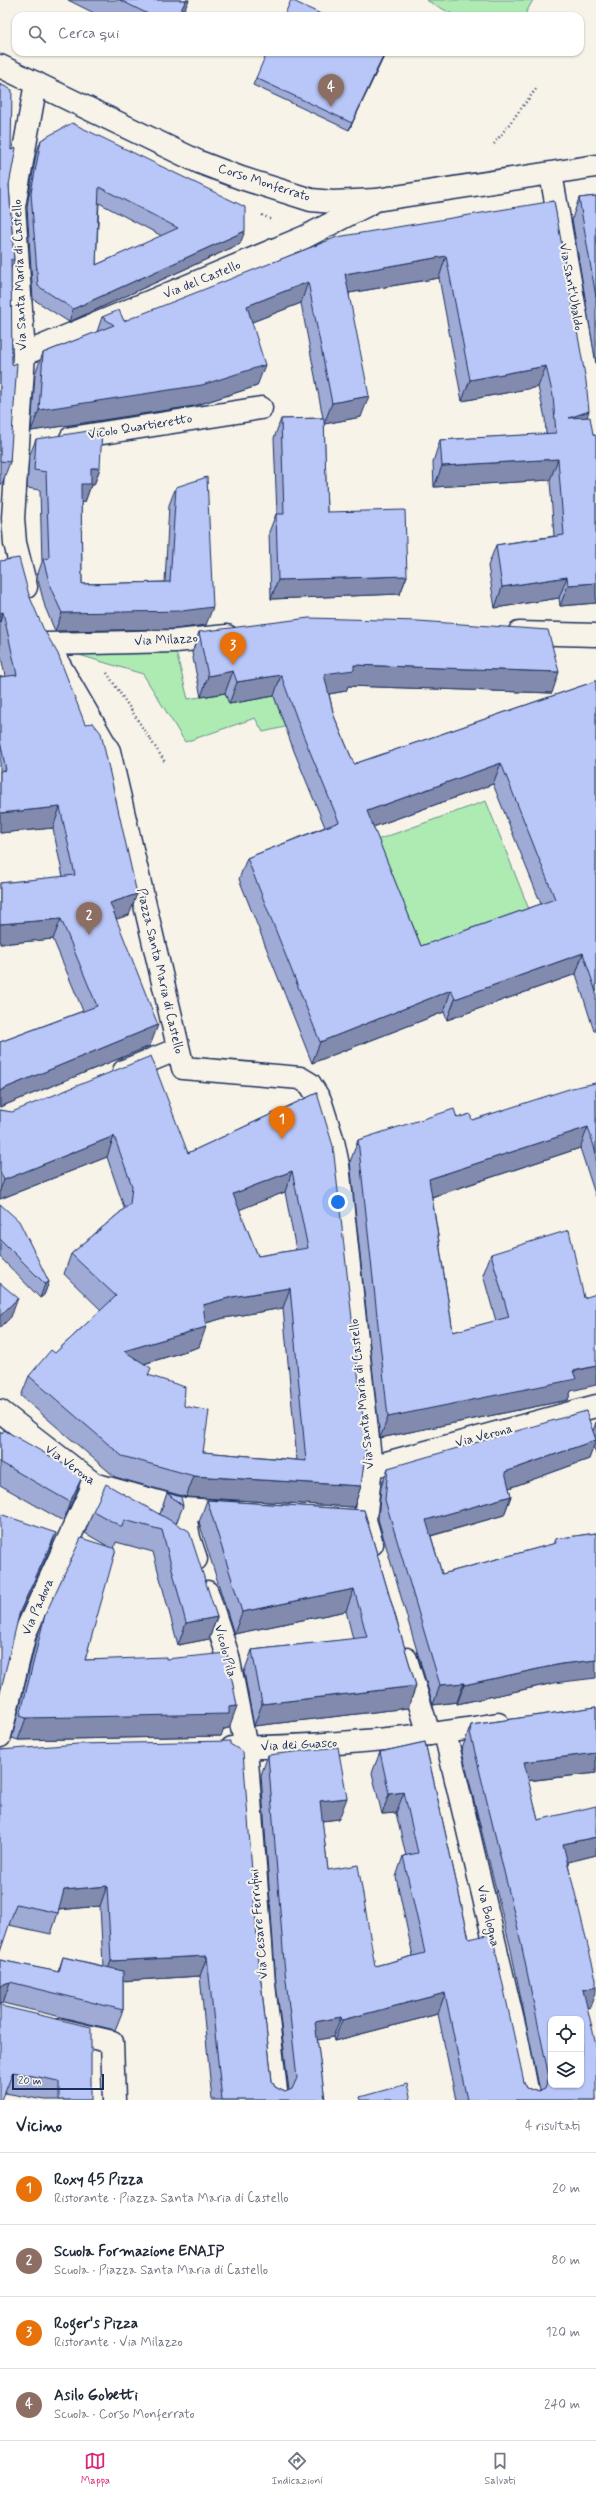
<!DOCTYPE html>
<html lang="it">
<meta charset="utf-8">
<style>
:root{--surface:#fff;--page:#f2f2f3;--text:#1f2937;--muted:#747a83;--line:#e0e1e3;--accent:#db2777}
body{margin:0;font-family:Mynerve,sans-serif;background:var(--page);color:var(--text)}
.controls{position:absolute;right:12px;bottom:12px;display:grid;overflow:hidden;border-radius:8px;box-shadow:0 1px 3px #0004}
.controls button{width:36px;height:36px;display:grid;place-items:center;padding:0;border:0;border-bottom:1px solid var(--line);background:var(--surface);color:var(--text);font:20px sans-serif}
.scale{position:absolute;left:12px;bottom:10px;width:92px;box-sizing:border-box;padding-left:4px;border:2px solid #1b2f5e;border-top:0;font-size:11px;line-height:14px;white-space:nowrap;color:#1b2f5e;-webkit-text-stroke:3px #f7f3e8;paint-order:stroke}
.you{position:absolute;left:338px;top:1202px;width:14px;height:14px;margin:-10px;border:3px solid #fff;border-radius:50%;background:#1a73e8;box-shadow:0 0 0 6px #1a73e833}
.badge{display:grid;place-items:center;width:26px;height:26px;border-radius:50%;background:var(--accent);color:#fff;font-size:13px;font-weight:700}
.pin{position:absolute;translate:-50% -33px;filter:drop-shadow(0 1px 2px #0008)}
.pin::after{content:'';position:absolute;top:21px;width:14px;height:12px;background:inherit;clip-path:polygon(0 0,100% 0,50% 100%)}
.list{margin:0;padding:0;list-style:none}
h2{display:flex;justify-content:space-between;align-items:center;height:52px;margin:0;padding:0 16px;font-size:17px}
h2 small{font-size:13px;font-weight:400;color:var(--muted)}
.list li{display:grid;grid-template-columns:26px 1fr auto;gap:12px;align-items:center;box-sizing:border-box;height:72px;padding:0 16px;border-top:1px solid var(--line)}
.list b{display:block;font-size:15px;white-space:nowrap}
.list p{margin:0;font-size:13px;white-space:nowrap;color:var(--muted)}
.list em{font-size:13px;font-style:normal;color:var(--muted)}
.icon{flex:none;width:22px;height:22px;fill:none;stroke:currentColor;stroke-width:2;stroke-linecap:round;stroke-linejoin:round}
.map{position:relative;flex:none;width:596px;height:2100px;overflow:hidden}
.search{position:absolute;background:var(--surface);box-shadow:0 1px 3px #0004;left:12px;right:12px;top:12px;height:44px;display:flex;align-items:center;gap:10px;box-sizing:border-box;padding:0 14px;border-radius:12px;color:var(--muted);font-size:15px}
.sheet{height:340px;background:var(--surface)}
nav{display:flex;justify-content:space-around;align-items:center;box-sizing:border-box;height:56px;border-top:1px solid var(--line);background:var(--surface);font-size:11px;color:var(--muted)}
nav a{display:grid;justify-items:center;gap:2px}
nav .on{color:var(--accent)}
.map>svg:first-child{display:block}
</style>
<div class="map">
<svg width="596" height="2100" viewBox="0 0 596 2100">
<rect width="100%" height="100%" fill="#f7f3e8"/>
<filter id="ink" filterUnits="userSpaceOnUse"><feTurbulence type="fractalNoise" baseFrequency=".025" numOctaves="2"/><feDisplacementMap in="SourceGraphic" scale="8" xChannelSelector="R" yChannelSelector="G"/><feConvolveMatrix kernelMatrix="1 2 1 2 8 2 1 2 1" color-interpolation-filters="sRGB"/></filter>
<g filter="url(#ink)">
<!-- green -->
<g fill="#aeebb2" stroke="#648d88">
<polygon points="426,0 533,0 524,16 456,16"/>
<polygon points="69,652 176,652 188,699 225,693 274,696 285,727 263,732 255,718 185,742 143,674"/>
<polygon points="486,801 530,912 421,950 377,840"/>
</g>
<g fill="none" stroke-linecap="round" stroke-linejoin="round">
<defs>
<g id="minor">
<polyline points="0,66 199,162 241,178 311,200 333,202 376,200 596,166"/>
<polyline points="551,174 591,400 596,448"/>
<polyline points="24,354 305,237 371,203"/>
<polyline points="71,438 261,408"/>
<polyline points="26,587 15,543 13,518 24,354 14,206 36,83"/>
<polyline points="519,633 596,635"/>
<polyline points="47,644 176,641 227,636"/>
<polyline points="54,656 109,751 183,1068 300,1078 310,1084 320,1100 333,1141 338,1165 371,1467 365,1520 372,1544"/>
<polyline points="124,1071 178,1049"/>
<polyline points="0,1411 94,1484 184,1509 232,1512"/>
<polyline points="371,1467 596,1406"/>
<polyline points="184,1509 189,1538 196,1559"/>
<polyline points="207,1592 228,1656 246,1748 264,1984 277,2100"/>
<polyline points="406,1659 429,1734"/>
<polyline points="445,1733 517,2038 529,2100"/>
<polyline points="0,1736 25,1633 94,1484"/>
<path d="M232,1748C321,1746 411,1739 498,1724"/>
<polyline points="61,2030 112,2042 114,2100"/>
</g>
</defs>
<!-- minor casing -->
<use href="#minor" stroke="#1b2f5e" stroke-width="25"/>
<!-- path -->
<g stroke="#1b2f5e" stroke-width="2.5" stroke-dasharray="1 3" stroke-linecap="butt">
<polyline points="494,144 536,89"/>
<polyline points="262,215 272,220"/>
<polyline points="107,673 165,762"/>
</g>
<!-- minor -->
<use href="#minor" stroke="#f7f3e8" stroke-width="22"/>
</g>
<!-- wall -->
<g fill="#9fabd5" stroke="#1b2f5e" fill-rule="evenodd">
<polygon points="68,0 189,0 181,16 100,16"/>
<polygon points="386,52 349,130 253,85 256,78"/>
<polygon points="0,84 9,185 14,261 11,270 10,462 2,484 0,484"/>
<path d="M41,140L240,244L69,322L33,299L27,207L36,154ZM99,203L162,236L96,265Z"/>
<polygon points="596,196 596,364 572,219 579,198"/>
<polygon points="554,201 587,417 593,434 596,436 596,603 560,606 559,598 495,608 488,566 496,545 554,536 550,480 434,487 433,462 440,440 546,434 545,418 538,387 462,401 439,278 349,293 361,417 324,424 327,512 407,576 400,594 271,599 269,532 276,514 277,514 274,438 281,419 323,418 301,303 252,322 257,386 194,406 31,431 35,374 43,353 97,332 102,317 124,321"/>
<polygon points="36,439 100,468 94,485 91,485 85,502 81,502 82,584 165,582 169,505 176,487 206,625 175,629 55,631 45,607 37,576 42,562 40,490 27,488 29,457"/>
<polygon points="0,561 29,595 129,915 116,919 150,1046 0,1107 0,1042 83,1011 53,939 0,944 0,883 63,877 53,828 0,833 0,677 5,676 0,652"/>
<path d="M199,632L552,693L348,686L346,691L329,694L334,716L354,764L596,681V1031H594L576,974L447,1020L444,1012L312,1063L239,879L247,858L325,827L294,751L274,696L229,704L225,693L201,697L192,653ZM493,784L541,904L421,946L373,827Z"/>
<polygon points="596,1083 596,1197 580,1148 432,1197 453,1332 496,1321 483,1275 491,1254 571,1391 568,1400 380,1438 350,1162 358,1140 457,1118 472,1120"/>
<path d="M317,1093L361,1486L354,1507L186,1497L115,1477L21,1396L29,1376L55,1353L101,1310L64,1274L71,1254L124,1209V1207L107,1157L0,1199V1110L188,1153ZM285,1192L296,1250L258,1256L239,1209ZM283,1308L297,1460L203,1452L184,1406L148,1375L144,1364L199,1347L206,1323L224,1318Z"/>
<polygon points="0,1204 49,1282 44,1295 40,1298 0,1257"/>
<polygon points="596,1422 596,1454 593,1446 589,1459 509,1488 511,1496 504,1515 431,1536 442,1574 553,1544 555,1539 596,1533 554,1683 457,1704 457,1702 433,1705 378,1519 381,1487 388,1468 593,1431"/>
<polygon points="0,1431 76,1494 63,1521 0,1485"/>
<polygon points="167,1493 183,1506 176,1524 217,1617 209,1639 178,1645 153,1552 116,1542 114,1549 85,1660 166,1659 229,1728 224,1729 221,1736 18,1740 12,1738 37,1637 45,1615 111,1548 85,1533 93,1511 160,1514"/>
<polygon points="207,1500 364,1510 416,1686 408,1708 254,1726 244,1672 252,1650 353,1639 346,1611 234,1634 199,1522"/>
<polygon points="596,1707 596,1773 528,1781 538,1820 596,1855 568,1862 590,2007 587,2008 596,2100 456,2100 438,2014 334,2041 333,2037 317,2040 325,2100 212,2100 200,1976 123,1981 123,2010 115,2030 3,2003 0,2004 0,1960 58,1972 63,1957 103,1966 100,1906 59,1910 51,1934 9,1925 0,1750 230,1744 259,1964 272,2081 275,2087 285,2092 289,2091 276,1983 261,1775 268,1755 339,1819 322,1821 328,1870 375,1966 413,1956 396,1877 403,1856 406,1856 396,1813 382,1814 372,1773 380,1752 425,1742 469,1939 524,2082 527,2088 538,2092 540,2091 511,1950 462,1752 463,1746 471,1725"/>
<polygon points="0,2004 91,2100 44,2100 5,2093"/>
</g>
<!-- shaded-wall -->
<g fill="#828bae" stroke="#1b2f5e">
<polygon points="186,0 189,0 181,16 178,16"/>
<polygon points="385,52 386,52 349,130 352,123"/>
<polygon points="245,231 240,244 69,322 73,309"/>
<polygon points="446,256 439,278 337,295 345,274"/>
<polygon points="308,282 301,303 239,327 247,306"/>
<polygon points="265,365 257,386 194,406 31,431 39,410"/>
<polygon points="546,366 538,387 462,401 470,380"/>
<polygon points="369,396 361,417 324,424 332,403"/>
<polygon points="589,411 582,432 569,418"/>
<polygon points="558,459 550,480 434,487 442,466"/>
<polygon points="91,468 100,468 94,485 91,485 85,502 74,502 81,484"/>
<polygon points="407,576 400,594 271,599 278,580"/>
<polygon points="567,577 559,598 495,608 502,587"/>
<polygon points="596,583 596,603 560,606 568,585"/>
<polygon points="213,607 206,625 175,629 55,631 62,613"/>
<polygon points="3,612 0,622 0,613"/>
<polygon points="354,665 559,672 552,693 348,686 346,691 317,696 324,674"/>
<polygon points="233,671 225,693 201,697 208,676"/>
<polygon points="281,675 274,696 229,704 237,682"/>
<polygon points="501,763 493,784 359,832 367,811"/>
<polygon points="60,807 53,828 0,833 0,813"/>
<polygon points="137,894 129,915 102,924 110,903"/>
<polygon points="61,919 53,939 0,944 0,924"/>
<polygon points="583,953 576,974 447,1020 455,999"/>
<polygon points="451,990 444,1012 312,1063 320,1042"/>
<polygon points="158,1025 150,1046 0,1107 0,1091 3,1089"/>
<polygon points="588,1127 580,1148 422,1200 429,1179"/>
<polygon points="114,1136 107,1157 0,1199 0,1190 4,1180"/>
<polygon points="292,1171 285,1192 226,1215 233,1194"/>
<polygon points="49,1282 44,1295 40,1298 45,1284"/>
<polygon points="290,1288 283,1308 224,1318 195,1326 203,1305 232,1297"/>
<polygon points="18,1298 11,1317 0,1328 0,1316"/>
<polygon points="206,1327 199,1347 117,1372 124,1351"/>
<polygon points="596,1366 596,1385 571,1391 568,1400 380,1438 388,1417"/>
<polygon points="596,1440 589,1459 498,1492 505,1472"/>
<polygon points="83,1475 76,1494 63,1521 70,1502"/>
<polygon points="194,1476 361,1486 354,1507 186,1497"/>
<polygon points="511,1496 504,1515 419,1539 426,1520"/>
<polygon points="56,1533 49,1552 13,1630 20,1611"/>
<polygon points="354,1589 346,1611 234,1634 242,1612"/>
<polygon points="217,1617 209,1639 178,1645 186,1623"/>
<polygon points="596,1660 596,1678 554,1683 457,1704 464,1685 561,1664"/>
<polygon points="464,1683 457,1702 433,1705 440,1685"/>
<polygon points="416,1686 408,1708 254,1726 262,1704"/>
<polygon points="237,1706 229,1728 224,1729 221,1736 18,1740 26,1718"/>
<polygon points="596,1753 596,1773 516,1782 524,1762"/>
<polygon points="404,1792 396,1813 382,1814 389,1794"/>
<polygon points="347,1798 339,1819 312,1822 320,1801"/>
<polygon points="596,1837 596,1855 556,1865 563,1844"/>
<polygon points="107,1886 100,1906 57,1910 64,1890"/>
<polygon points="207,1956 200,1976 103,1982 111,1961"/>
<polygon points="10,1982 3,2003 0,2004 0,1985"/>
<polygon points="596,1987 596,1991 590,2007 575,2011 583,1990"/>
<polygon points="445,1993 438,2014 334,2041 342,2020"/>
<polygon points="341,2017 333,2037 308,2042 315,2022"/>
</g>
<!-- building -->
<g fill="#b9c7f8" stroke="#1b2f5e" fill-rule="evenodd">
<polygon points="120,0 186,0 178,16 152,16"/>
<polygon points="291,0 325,16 284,16"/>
<polygon points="267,52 385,52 352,123 256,78"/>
<polygon points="0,84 12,90 11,150 16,148 9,185 14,261 11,259 12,365 17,363 10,462 0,461"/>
<path d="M72,123L245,207V231L73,309L38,286L31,193L41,140ZM99,187L178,228L96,265Z"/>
<polygon points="596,196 596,297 579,198"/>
<polygon points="554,201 586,381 589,411 569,418 590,417 593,434 596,436 596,583 568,585 567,577 502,587 496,545 564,535 558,459 442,466 440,440 556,433 553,396 546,366 470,380 446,256 345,274 369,396 332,403 308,282 247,306 265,365 202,385 39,410 43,353 114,325 102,317 119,310 124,321 337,237"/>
<polygon points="324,418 327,512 405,510 407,576 278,580 276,514 284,514 281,419"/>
<polygon points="102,429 100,468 91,468 91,484 81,484 82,584 170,582 176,487 207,477 213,607 182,611 62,613 51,589 43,559 49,558 46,472 34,470 36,439"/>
<polygon points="19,558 29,595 43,628 58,654 85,724 93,723 101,733 137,894 110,903 158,1025 3,1089 0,1091 0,1042 97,1006 61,919 0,924 0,883 75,875 60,807 0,813 0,771 6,770 0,741 0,677 17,675 3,612 0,613 0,561"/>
<path d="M309,618L418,621L548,630L559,672L354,665V670L324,674L334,716L354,764L596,681V992L583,953L455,999L451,990L320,1042L247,858L339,822L301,730L281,675L237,682L233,671L208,676L199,632ZM501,763L555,899L421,946L367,811Z"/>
<path d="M151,1056L188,1153L317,1093L333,1146L366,1446L361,1486L194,1476L122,1456L29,1376L51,1350L55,1353L116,1296L71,1254L130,1204L132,1186L114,1136L4,1180L0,1171V1110L12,1112ZM292,1171L308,1248L258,1256L233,1194ZM290,1288L306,1461L203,1452L209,1411L184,1406L185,1387L148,1375L151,1368L124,1351L206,1327L203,1305L232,1297Z"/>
<polygon points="596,1083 596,1153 588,1127 429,1179 453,1332 509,1317 491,1254 569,1230 584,1298 596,1294 596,1366 573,1371 576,1379 388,1417 358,1140 454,1109 457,1118 470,1114 472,1120 572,1088"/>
<polygon points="0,1204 19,1221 49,1282 45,1284 0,1239"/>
<polygon points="0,1283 18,1298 0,1316"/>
<polygon points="586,1411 596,1440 505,1472 511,1496 426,1520 442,1574 556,1543 555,1539 596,1533 596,1660 561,1664 464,1685 464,1683 440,1685 385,1500 388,1468"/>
<polygon points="4,1430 83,1475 70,1502 0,1462 0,1431 2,1433"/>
<polygon points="106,1484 189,1531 217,1617 186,1623 162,1530 124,1520 122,1527 93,1511"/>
<polygon points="167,1493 181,1497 183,1506"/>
<polygon points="207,1500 364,1510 416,1686 262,1704 252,1650 367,1637 354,1589 242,1612"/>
<polygon points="0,1514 56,1533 20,1611 0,1693"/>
<polygon points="81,1538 116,1549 85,1660 166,1657 166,1659 227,1653 237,1706 229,1707 229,1714 26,1718 20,1716 45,1615"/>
<path d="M596,1707V1753L524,1762L538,1820L596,1806V1837L563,1844L596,1979V1987L583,1990L596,2044V2100H467L445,1993L342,2020L341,2017L315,2022L325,2100H222L207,1956L111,1961L107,1886L64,1890L58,1913L16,1904L0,1952V1750L78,1744L230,1741V1744L243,1752L259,1964L272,2081L275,2087L285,2092L292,2089L297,2078L284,1962L268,1755L338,1747L347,1798L320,1801L328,1870L358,1865L375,1966L425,1953L403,1856L418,1853L404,1792L389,1794L380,1752L425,1742L469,1939L492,1934L524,2082L527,2088L538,2092L545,2089L549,2077L518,1929L470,1732L471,1725ZM551,2019H581V2085H551Z"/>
<polygon points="63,1957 123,1971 123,2010 10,1982 0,1985 0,1960 59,1972"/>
<polygon points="0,2004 5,2007 91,2027 91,2100 59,2100 59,2081 13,2072 2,2100 0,2100"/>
<polygon points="407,2084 411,2100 361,2100 360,2097"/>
</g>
</g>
<g text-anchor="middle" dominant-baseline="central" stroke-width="4" stroke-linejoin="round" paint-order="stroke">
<!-- street labels -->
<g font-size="13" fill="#1b2f5e" stroke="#f7f3e8">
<text transform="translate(264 183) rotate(18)">Corso Monferrato</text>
<text transform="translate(20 275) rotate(-92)">Via Santa Maria di Castello</text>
<text transform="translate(202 280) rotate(-22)">Via del Castello</text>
<text transform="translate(571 287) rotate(80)">Via Sant'Ubaldo</text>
<text transform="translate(140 427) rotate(-9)">Vicolo Quartieretto</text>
<text transform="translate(166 640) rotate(-3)">Via Milazzo</text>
<text transform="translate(160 971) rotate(77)">Piazza Santa Maria di Castello</text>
<text transform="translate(362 1394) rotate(-96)">Via Santa Maria di Castello</text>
<text transform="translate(484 1436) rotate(-15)">Via Verona</text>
<text transform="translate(70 1465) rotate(36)">Via Verona</text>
<text transform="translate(38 1607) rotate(-66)">Via Padova</text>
<text transform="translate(225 1651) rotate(75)">Vicolo Pila</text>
<text transform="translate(299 1745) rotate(-3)">Via dei Guasco</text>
<text transform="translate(488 1916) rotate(77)">Via Bologna</text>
<text transform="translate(259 1924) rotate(-95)">Via Cesare Ferrufini</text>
</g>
</g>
</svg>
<div class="controls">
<button><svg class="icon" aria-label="locate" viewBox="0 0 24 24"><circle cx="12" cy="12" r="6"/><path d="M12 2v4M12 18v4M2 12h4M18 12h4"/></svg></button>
<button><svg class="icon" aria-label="layers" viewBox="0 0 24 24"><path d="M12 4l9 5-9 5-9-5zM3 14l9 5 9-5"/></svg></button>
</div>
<div class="scale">20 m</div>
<div class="you"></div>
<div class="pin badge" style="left:282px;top:1139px;background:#e8710a">1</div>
<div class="pin badge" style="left:89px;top:935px;background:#8d6e63">2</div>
<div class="pin badge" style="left:233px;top:665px;background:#e8710a">3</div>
<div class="pin badge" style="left:331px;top:107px;background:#8d6e63">4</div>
<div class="search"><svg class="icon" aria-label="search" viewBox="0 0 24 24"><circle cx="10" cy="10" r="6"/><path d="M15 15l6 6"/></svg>Cerca qui</div>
</div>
<section class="sheet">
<h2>Vicino<small>4 risultati</small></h2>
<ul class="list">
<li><span class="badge" style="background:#e8710a">1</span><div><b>Roxy 45 Pizza</b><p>Ristorante · Piazza Santa Maria di Castello</p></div><em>20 m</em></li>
<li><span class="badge" style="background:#8d6e63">2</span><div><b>Scuola Formazione ENAIP</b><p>Scuola · Piazza Santa Maria di Castello</p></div><em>80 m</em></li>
<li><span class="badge" style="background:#e8710a">3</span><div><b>Roger's Pizza</b><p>Ristorante · Via Milazzo</p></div><em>120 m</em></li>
<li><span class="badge" style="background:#8d6e63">4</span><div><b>Asilo Gobetti</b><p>Scuola · Corso Monferrato</p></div><em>240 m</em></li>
</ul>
</section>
<nav>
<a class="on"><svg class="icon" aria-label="map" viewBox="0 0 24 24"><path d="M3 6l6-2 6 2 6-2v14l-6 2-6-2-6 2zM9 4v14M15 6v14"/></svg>Mappa</a>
<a><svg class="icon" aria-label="directions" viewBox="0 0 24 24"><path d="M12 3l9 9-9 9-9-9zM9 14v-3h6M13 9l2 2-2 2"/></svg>Indicazioni</a>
<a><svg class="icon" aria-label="saved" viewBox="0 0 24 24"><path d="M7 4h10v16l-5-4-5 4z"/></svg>Salvati</a>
</nav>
